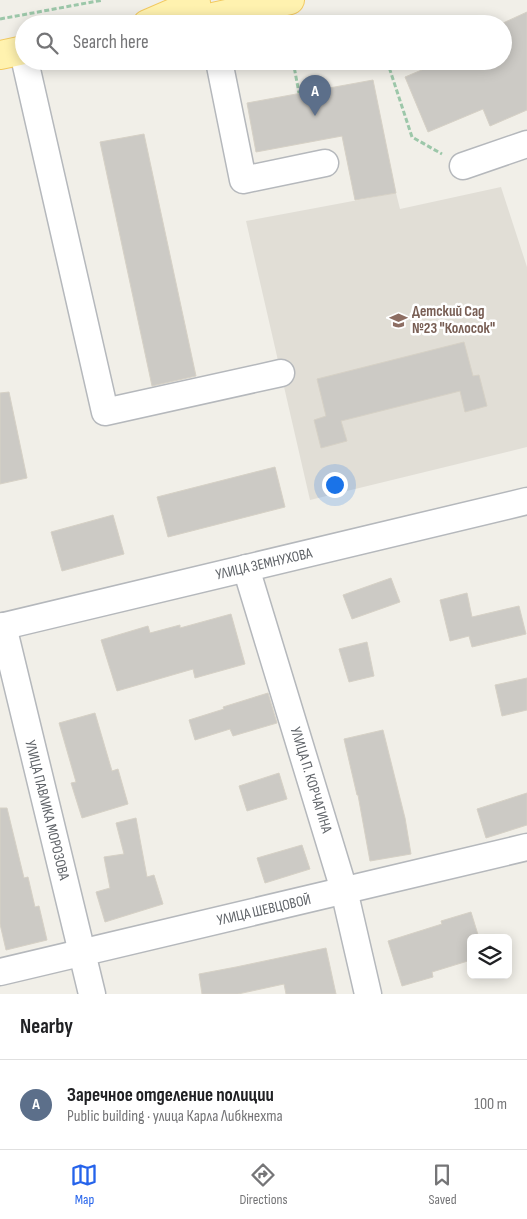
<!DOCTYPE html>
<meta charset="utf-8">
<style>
:root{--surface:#fff;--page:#f6f6f6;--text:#202124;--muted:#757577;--line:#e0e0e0;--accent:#2563eb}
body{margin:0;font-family:"Sofia Sans Condensed",sans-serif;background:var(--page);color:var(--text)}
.controls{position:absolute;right:15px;bottom:15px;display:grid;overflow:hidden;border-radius:8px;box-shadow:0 2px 12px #0003}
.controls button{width:45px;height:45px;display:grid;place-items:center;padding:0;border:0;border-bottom:1px solid var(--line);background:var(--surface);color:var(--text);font:25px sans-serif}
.you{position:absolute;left:334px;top:484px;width:18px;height:18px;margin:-12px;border:4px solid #fff;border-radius:50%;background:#1a73e8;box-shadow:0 0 0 8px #1a73e833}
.badge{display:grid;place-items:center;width:32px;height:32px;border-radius:50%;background:var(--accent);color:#fff;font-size:16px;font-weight:700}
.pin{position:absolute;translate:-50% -41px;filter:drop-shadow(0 1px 2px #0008)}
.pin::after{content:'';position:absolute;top:26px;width:18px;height:15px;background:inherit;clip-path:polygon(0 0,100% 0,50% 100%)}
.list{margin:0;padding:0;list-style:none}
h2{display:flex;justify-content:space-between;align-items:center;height:65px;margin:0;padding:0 20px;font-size:21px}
h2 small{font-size:16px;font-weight:400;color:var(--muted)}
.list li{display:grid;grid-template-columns:32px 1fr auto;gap:15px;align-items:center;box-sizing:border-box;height:90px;padding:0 20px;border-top:1px solid var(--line)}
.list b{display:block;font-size:19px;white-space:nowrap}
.list p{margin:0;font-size:16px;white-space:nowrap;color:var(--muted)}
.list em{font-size:16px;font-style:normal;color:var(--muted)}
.icon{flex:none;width:28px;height:28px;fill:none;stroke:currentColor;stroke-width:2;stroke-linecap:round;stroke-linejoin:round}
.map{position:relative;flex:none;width:527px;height:994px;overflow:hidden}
.search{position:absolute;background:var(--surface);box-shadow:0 2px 12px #0003;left:15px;right:15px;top:15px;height:55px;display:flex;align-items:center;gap:12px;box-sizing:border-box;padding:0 18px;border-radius:28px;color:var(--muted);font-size:19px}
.sheet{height:155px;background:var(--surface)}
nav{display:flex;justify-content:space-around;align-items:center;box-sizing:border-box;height:70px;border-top:1px solid var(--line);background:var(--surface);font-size:14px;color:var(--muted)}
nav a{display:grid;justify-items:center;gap:2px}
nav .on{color:var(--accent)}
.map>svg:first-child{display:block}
</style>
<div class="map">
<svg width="527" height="994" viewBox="0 0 527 994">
<rect width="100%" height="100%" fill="#f1efe8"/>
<!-- education -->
<polygon fill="#e1ded6" points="501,187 527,267 527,447 310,500 246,221 396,193 400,209"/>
<!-- building -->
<g fill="#cccac5" stroke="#d6d1c6">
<polygon points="527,12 527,110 490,126 483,109 428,132 405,77 443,61 503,61 503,23"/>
<polygon points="373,80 396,193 355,200 342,136 256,152 247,103"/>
<polygon points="144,134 196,376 152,386 100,142"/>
<polygon points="464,342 473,376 479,375 487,406 465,412 460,391 341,421 347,441 321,448 314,420 326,416 317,379"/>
<polygon points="9,392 27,478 0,484 0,393"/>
<polygon points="275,467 285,507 168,537 157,497"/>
<polygon points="113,515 124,554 62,571 51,532"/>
<polygon points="391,578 400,602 352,619 343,595"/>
<polygon points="467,593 472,617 519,606 526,634 472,647 469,636 450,641 440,600"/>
<polygon points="231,614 245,664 195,678 193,669 117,691 101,640 148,626 150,633 180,625 180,628"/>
<polygon points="367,642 374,676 349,682 339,649"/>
<polygon points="527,678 527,710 502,716 495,685"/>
<polygon points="268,693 277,723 233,736 230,729 195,740 189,720 224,709 223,707"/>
<polygon points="95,713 112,771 118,769 128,804 82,818 71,783 76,782 59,723"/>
<polygon points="383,730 405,818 411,854 370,861 358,795 357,795 344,739"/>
<polygon points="279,773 287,799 247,811 239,786"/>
<polygon points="527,793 527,825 486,838 477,809"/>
<polygon points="0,808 7,808 24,878 28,877 35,907 39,906 47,940 6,950 0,924"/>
<polygon points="136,818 147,877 154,875 163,904 105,922 96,892 110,888 104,857 124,854 116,823"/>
<polygon points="302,845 310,869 265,883 257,858"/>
<polygon points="471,912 479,938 471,938 471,960 432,972 433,977 402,986 388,941 442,924 441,921"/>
<polygon points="326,948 336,994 286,994 284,984 238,994 202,994 199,974 236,967"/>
</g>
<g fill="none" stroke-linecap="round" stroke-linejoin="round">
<defs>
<g id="minor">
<polyline points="25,61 105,412 281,373"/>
<polyline points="219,61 243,180 325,163"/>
<polyline points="463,166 527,144"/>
<polyline points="246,568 344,890 368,994"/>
<polyline points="3,626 92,994"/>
<polyline points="0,627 527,501"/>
<polyline points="0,972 527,847"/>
</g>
<g id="major">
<polyline points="147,24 196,3"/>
<polyline points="181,24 290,0"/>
<polyline points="0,55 24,50"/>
</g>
</defs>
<!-- minor casing -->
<use href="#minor" stroke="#b5b8bc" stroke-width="29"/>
<!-- major casing -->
<use href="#major" stroke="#f2c960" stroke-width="30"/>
<!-- path -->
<g stroke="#9cc7a9" stroke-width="3" stroke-dasharray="5 2.5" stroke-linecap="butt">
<polyline points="0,19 103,0"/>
<polyline points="293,61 299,93"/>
<polyline points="387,61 412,137 442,154"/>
</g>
<!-- minor -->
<use href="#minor" stroke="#fff" stroke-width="26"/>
<!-- major -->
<use href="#major" stroke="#fff2af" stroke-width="28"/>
</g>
<!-- icons -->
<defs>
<symbol id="school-bare" viewBox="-9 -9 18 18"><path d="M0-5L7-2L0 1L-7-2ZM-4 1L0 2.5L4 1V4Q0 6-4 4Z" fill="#8d6e63" stroke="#fff" stroke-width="2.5" paint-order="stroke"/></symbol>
</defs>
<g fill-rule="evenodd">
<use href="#school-bare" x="386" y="308" width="25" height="25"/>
</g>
<g text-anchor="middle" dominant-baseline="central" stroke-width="5" stroke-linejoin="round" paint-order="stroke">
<!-- education labels -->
<g font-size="15" font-weight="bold" fill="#785e54" stroke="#fff" text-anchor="start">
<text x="412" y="311">Детский Сад<tspan x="412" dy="17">№23 "Колосок"</tspan></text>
</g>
<!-- street labels -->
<g font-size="15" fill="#5f6368" stroke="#fff">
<text transform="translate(264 564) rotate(-13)">УЛИЦА ЗЕМНУХОВА</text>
<text transform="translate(311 780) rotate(73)">УЛИЦА П. КОРЧАГИНА</text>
<text transform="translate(47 810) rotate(76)">УЛИЦА ПАВЛИКА МОРОЗОВА</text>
<text transform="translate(264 910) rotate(-13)">УЛИЦА ШЕВЦОВОЙ</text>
</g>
</g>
</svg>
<div class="controls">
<button><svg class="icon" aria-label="layers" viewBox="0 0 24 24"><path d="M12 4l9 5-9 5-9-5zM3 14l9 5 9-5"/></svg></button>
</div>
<div class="you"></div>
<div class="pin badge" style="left:315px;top:116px;background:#5c6f8a">A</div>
<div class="search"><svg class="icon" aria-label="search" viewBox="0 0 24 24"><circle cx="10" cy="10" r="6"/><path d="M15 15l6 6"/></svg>Search here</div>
</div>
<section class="sheet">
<h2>Nearby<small></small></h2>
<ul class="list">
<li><span class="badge" style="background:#5c6f8a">A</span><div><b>Заречное отделение полиции</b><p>Public building · улица Карла Либкнехта</p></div><em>100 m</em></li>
</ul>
</section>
<nav>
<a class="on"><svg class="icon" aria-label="map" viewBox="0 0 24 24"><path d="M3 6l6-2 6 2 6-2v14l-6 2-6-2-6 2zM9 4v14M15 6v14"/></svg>Map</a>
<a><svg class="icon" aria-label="directions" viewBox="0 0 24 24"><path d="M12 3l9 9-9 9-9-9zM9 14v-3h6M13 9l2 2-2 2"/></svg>Directions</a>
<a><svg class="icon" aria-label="saved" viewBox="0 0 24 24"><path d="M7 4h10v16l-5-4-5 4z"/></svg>Saved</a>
</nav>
